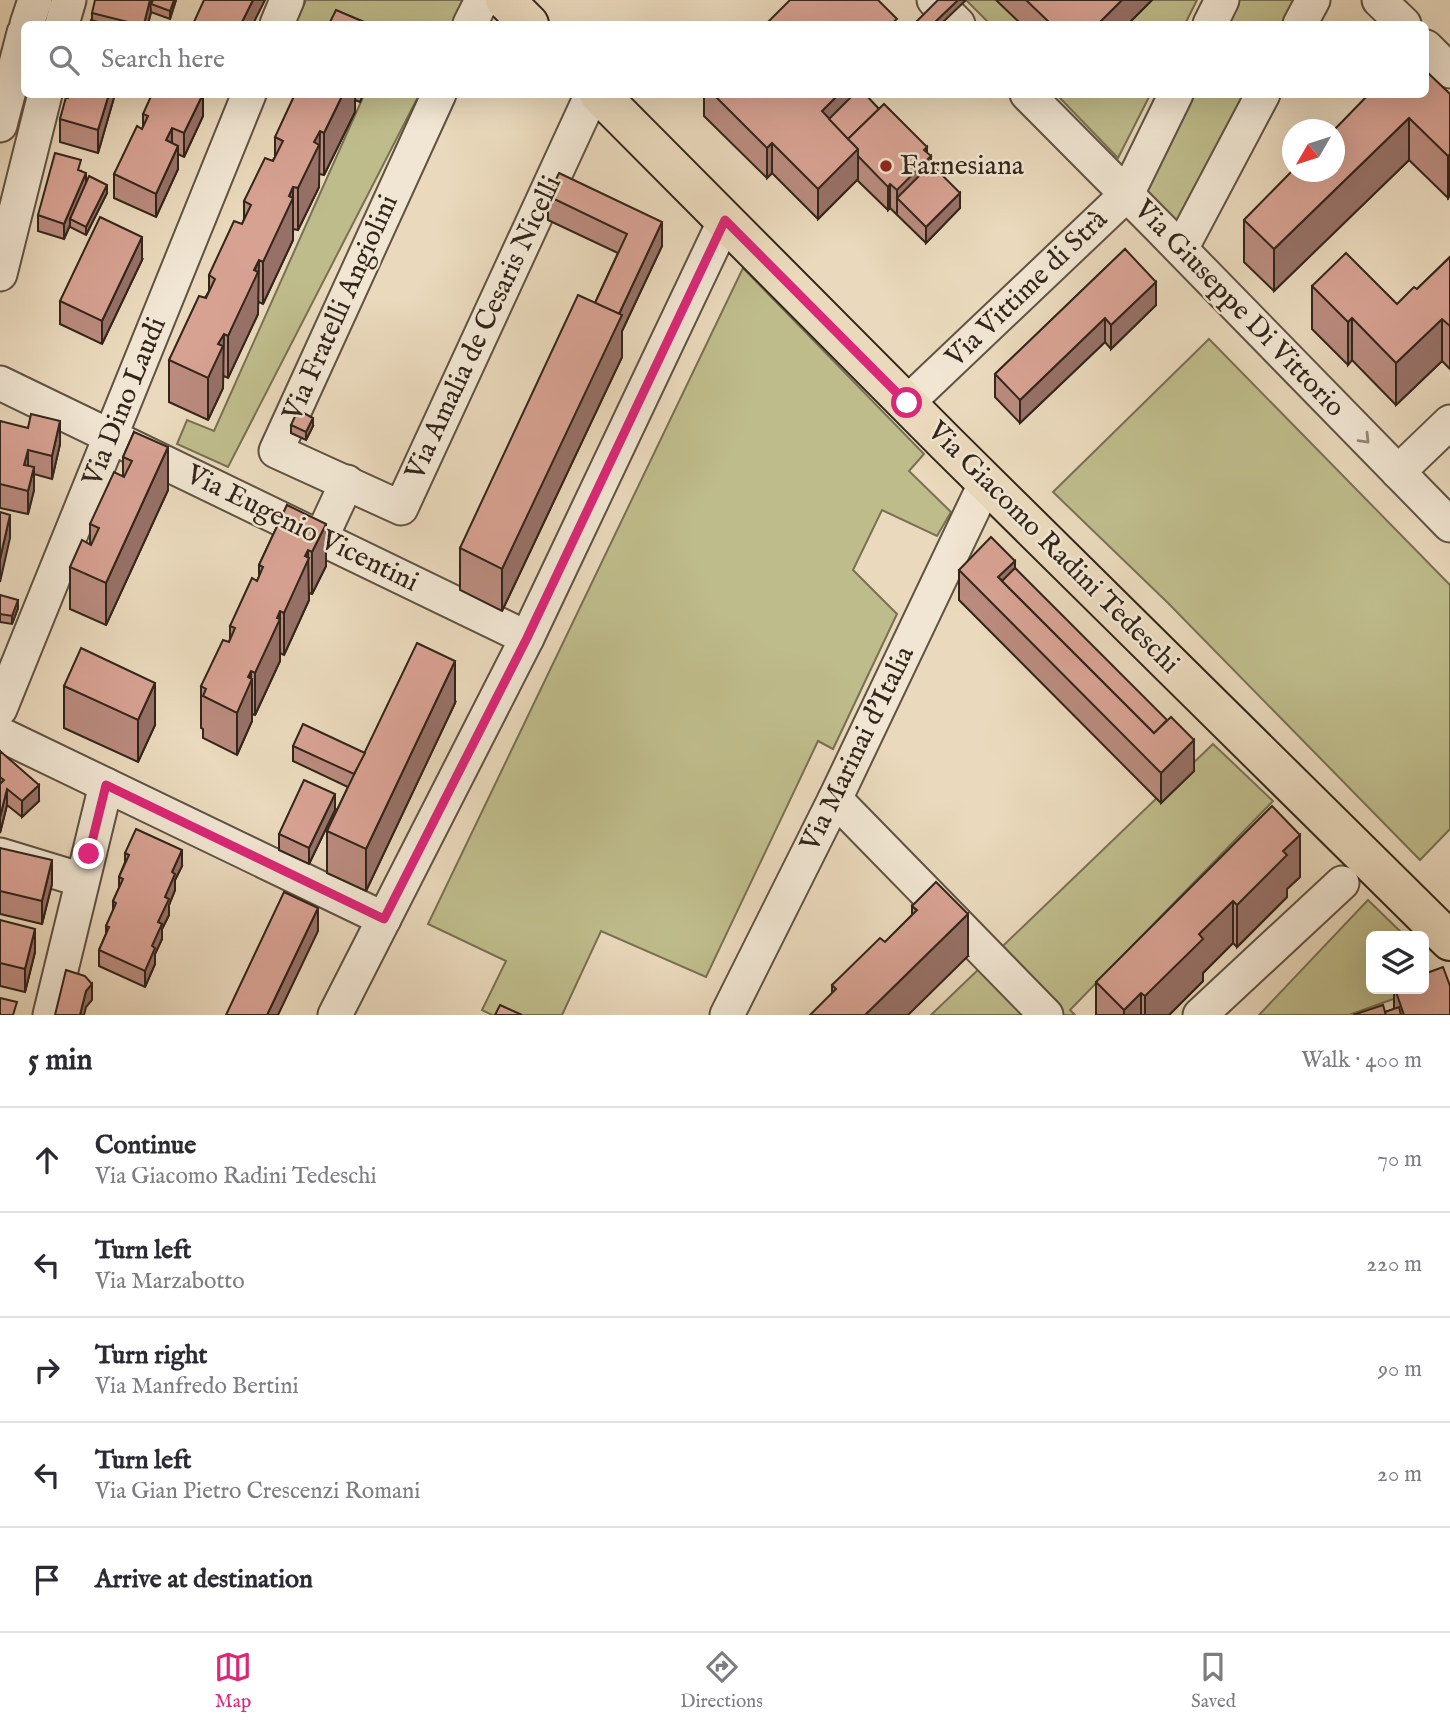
<!DOCTYPE html>
<meta charset="utf-8">
<style>
:root{--surface:#fff;--page:#f7f7f7;--text:#2b2b33;--muted:#7c7c81;--line:#e1e1e2;--accent:#db2777}
body{margin:0;font-family:"IM FELL English",serif;background:var(--page);color:var(--text)}
.controls{position:absolute;right:21px;bottom:21px;display:grid;overflow:hidden;border-radius:10px;box-shadow:0 7px 28px #0002}
.controls button{width:63px;height:63px;display:grid;place-items:center;padding:0;border:0;border-bottom:2px solid var(--line);background:var(--surface);color:var(--text);font:35px sans-serif}
.compass{position:absolute;left:1282px;top:119px;width:63px;height:63px;border-radius:50%;background:var(--surface);box-shadow:0 7px 28px #0002;rotate:231deg}
.stop{position:absolute;width:21px;height:21px;margin:-16px;border:5px solid #db2777;border-radius:50%;background:#fff}
.stop.end{background:#db2777;border-color:#fff;box-shadow:0 2px 7px #0008}
.list{margin:0;padding:0;list-style:none}
h2{display:flex;justify-content:space-between;align-items:center;height:91px;margin:0;padding:0 28px;font-size:30px}
h2 small{font-size:23px;font-weight:400;color:var(--muted)}
.list li{display:grid;grid-template-columns:46px 1fr auto;gap:21px;align-items:center;box-sizing:border-box;height:105px;padding:0 28px;border-top:2px solid var(--line)}
.list b{display:block;font-size:26px;white-space:nowrap}
.list p{margin:0;font-size:23px;white-space:nowrap;color:var(--muted)}
.list em{font-size:23px;font-style:normal;color:var(--muted)}
.icon{flex:none;width:38px;height:38px;fill:none;stroke:currentColor;stroke-width:2;stroke-linecap:round;stroke-linejoin:round}
.map{position:relative;flex:none;width:1450px;height:1015px;overflow:hidden}
.search{position:absolute;background:var(--surface);box-shadow:0 7px 28px #0002;left:21px;right:21px;top:21px;height:77px;display:flex;align-items:center;gap:18px;box-sizing:border-box;padding:0 24px;border-radius:10px;color:var(--muted);font-size:26px}
.sheet{height:616px;background:var(--surface)}
nav{display:flex;justify-content:space-around;align-items:center;box-sizing:border-box;height:98px;border-top:2px solid var(--line);background:var(--surface);font-size:19px;color:var(--muted)}
nav a{display:grid;justify-items:center;gap:4px}
nav .on{color:var(--accent)}
.map>svg:first-child{display:block}
</style>
<div class="map">
<svg width="1450" height="1015" viewBox="0 0 1450 1015">
<rect width="100%" height="100%" fill="#ead9bc"/>
<filter id="stains"><feTurbulence type="fractalNoise" baseFrequency=".00286" numOctaves="4"/><feColorMatrix values="0 0 0 0 .2 0 0 0 0 .09 0 0 0 0 .02 0 0 0 .5 -.17"/></filter>
<radialGradient id="worn" r=".72"><stop offset=".6" stop-color="#630" stop-opacity="0"/><stop offset="1" stop-color="#630" stop-opacity=".3"/></radialGradient>
<!-- green -->
<g fill="#bfbc8b" stroke="#787052" stroke-width="2">
<polygon points="306,0 468,0 455,24 295,24"/>
<polygon points="966,0 1197,0 1185,24 990,24"/>
<polygon points="1232,0 1308,0 1295,24 1221,24"/>
<polygon points="364,95 419,95 228,467 177,444 187,420 214,431"/>
<polygon points="1057,95 1150,95 1118,158"/>
<polygon points="1186,95 1256,95 1179,233 1138,193"/>
<polygon points="743,268 924,454 909,471 951,512 937,536 882,510 853,570 897,614 833,749 818,741 706,977 601,931 562,1015 492,1015 482,1010 506,961 428,924"/>
<polygon points="1209,339 1450,585 1450,829 1420,860 1168,603 1053,492"/>
<polygon points="1213,744 1273,801 1070,1010 1075,1015 931,1015"/>
<polygon points="1368,900 1405,936 1371,936 1371,989 1421,989 1349,1015 1259,1015"/>
</g>
<g fill="none" stroke-linecap="round" stroke-linejoin="round">
<defs>
<g id="minor">
<polyline points="934,0 958,24"/>
<polyline points="1379,0 1404,24"/>
<polyline points="27,24 35,0"/>
<polyline points="62,24 69,0"/>
<polyline points="277,24 287,0"/>
<polyline points="470,24 482,0"/>
<polyline points="1210,24 1222,0"/>
<polyline points="1300,24 1313,0"/>
<polyline points="1426,47 1450,71"/>
<polyline points="439,94 276,451 401,508 592,94"/>
<polyline points="1027,94 1160,228 1450,525"/>
<polyline points="0,125 24,33"/>
<polyline points="1181,249 1263,94"/>
<polyline points="0,274 45,94"/>
<polyline points="0,383 527,638"/>
<polyline points="907,403 1127,194 1176,94"/>
<polyline points="1398,472 1450,422"/>
<polyline points="321,538 347,482"/>
<polyline points="0,709 249,94"/>
<polyline points="0,734 384,919"/>
<polyline points="835,799 1046,1015"/>
<polyline points="0,855 82,880"/>
<polyline points="50,1015 106,785"/>
<polyline points="335,1015 527,638 725,220"/>
<polyline points="727,1015 835,799 986,482"/>
<polyline points="1200,1015 1342,883"/>
</g>
<g id="major">
<polyline points="505,0 529,24"/>
<polyline points="599,94 947,444 1450,941"/>
</g>
</defs>
<!-- minor casing -->
<use href="#minor" stroke="#605242" stroke-width="37"/>
<!-- major casing -->
<use href="#major" stroke="#32251a" stroke-width="42"/>
<!-- minor -->
<use href="#minor" stroke="#f1e6d3" stroke-width="33"/>
<!-- major -->
<use href="#major" stroke="#ead9bc" stroke-width="38"/>
</g>
<!-- wall -->
<g fill="#ba8b7e" stroke="#32251a" stroke-width="2">
<polygon points="151,0 151,4 176,0 170,19 151,12 148,24 90,24 92,21 92,13"/>
<polygon points="996,0 1152,0 1128,24 1021,24"/>
<polygon points="69,94 115,94 98,153 60,142 60,119"/>
<polygon points="203,94 203,116 184,157 178,154 178,169 156,217 114,198 114,174 143,127 143,114"/>
<polygon points="303,94 363,94 360,102 355,100 355,112 324,175 320,174 319,175 319,187 298,230 293,229 293,240 263,304 259,302 258,304 258,314 228,378 224,376 223,378 223,388 208,420 169,402 169,360 209,291 209,275 242,224 244,219 244,201 275,157 275,137"/>
<polygon points="704,94 870,94 867,97 879,109 927,153 931,164 960,208 926,243 890,208 888,210 857,180 818,219 772,173 767,178 704,116"/>
<polygon points="1450,94 1448,198 1409,160 1274,291 1244,262 1244,220 1334,130"/>
<polygon points="81,171 86,182 107,193 86,235 70,227 70,225 64,239 38,231 38,215"/>
<polygon points="548,196 662,246 622,331 622,357 502,611 460,590 460,548 595,303 618,253 548,220"/>
<polygon points="1125,249 1156,305 1111,349 1105,342 1020,423 995,397 995,374"/>
<polygon points="1450,257 1450,369 1442,361 1396,405 1352,360 1348,365 1312,329 1312,286 1397,304 1417,289"/>
<polygon points="142,260 102,344 60,324 60,301"/>
<polygon points="0,421 60,444 52,479 34,474 34,490 28,514 0,508"/>
<polygon points="291,425 313,426 306,440 291,433"/>
<polygon points="134,432 168,490 106,625 70,609 70,567 90,544 90,524 123,476 123,457"/>
<polygon points="287,505 326,566 312,594 309,593 309,600 284,655 280,653 280,661 255,715 252,714 252,721 237,755 203,738 203,729 201,728 201,686 229,642 230,639 230,626 259,577 259,565"/>
<polygon points="1015,568 1194,771 1161,803 959,600 959,570"/>
<polygon points="0,595 18,608 12,624 0,622"/>
<polygon points="64,686 155,725 138,762 64,728"/>
<polygon points="455,703 366,891 327,873 327,831 348,787 293,761 293,746 365,753"/>
<polygon points="0,751 39,801 22,817 7,805 0,833"/>
<polygon points="335,810 309,864 279,850 279,834"/>
<polygon points="1300,835 1300,877 1287,889 1287,897 1237,947 1233,943 1203,973 1203,981 1169,1015 1096,1015 1096,982"/>
<polygon points="0,848 52,884 42,924 0,914"/>
<polygon points="125,853 182,866 175,880 175,890 169,905 169,915 162,929 162,939 155,954 155,964 145,987 99,966 99,950 106,934 106,926 113,912 113,901 119,888 119,877 125,862"/>
<polygon points="912,906 968,956 832,993 832,985 885,942 912,915"/>
<polygon points="0,920 35,952 25,992 0,986"/>
<polygon points="1394,989 1424,989 1450,1015 1353,1015 1385,1012 1394,1009"/>
</g>
<!-- shaded-wall -->
<g fill="#977167" stroke="#32251a" stroke-width="2">
<polygon points="150,0 151,12 148,24 144,24"/>
<polygon points="174,0 176,0 170,19 170,11"/>
<polygon points="253,0 265,0 253,24 241,24"/>
<polygon points="958,0 966,0 941,24 933,24"/>
<polygon points="1122,0 1152,0 1128,24 1098,24"/>
<polygon points="109,94 115,94 98,153 98,130"/>
<polygon points="203,94 203,116 184,157 184,133"/>
<polygon points="343,94 355,94 355,112 324,175 324,133"/>
<polygon points="839,94 870,94 829,134 822,111"/>
<polygon points="883,112 858,153 858,179 818,219 818,189"/>
<polygon points="1409,118 1409,160 1274,291 1274,249"/>
<polygon points="172,128 172,151 166,140"/>
<polygon points="320,131 319,187 298,230 298,188 314,142"/>
<polygon points="772,143 772,173 767,178 767,148"/>
<polygon points="178,146 178,169 156,217 156,194"/>
<polygon points="927,147 927,160 931,156 931,180 897,198 897,214 897,190 924,150"/>
<polygon points="1450,154 1450,196 1448,198 1448,156"/>
<polygon points="86,173 86,189 70,219 70,225 64,239 64,224"/>
<polygon points="890,184 890,208 888,210 888,187"/>
<polygon points="107,185 107,193 86,235 86,227"/>
<polygon points="293,187 293,240 263,304 263,262"/>
<polygon points="960,193 960,208 926,243 926,227"/>
<polygon points="662,222 662,246 622,331 622,357 502,611 502,569 612,329"/>
<polygon points="142,237 142,260 102,344 102,321"/>
<polygon points="259,260 258,314 228,378 228,336"/>
<polygon points="1156,282 1156,305 1111,349 1111,325"/>
<polygon points="1105,318 1105,342 1020,423 1020,400"/>
<polygon points="1352,318 1352,360 1348,365 1348,322"/>
<polygon points="1442,319 1442,361 1396,405 1396,363"/>
<polygon points="224,334 223,388 208,420 208,378 218,344"/>
<polygon points="313,418 313,426 306,440 306,432"/>
<polygon points="60,421 60,444 52,479 52,456"/>
<polygon points="168,447 168,490 106,625 106,583"/>
<polygon points="28,450 28,473 24,465"/>
<polygon points="34,467 34,490 28,514 28,491"/>
<polygon points="10,515 10,538 0,582 0,559"/>
<polygon points="326,524 326,566 312,594 312,552"/>
<polygon points="308,550 309,600 284,655 284,613"/>
<polygon points="1015,561 1015,591 998,577"/>
<polygon points="18,600 18,608 12,624 12,616"/>
<polygon points="280,611 280,661 255,715 255,673"/>
<polygon points="455,661 455,703 366,891 366,849"/>
<polygon points="251,671 251,682 252,679 252,721 237,755 237,713"/>
<polygon points="155,683 155,725 138,762 138,720"/>
<polygon points="1194,740 1194,771 1161,803 1161,773"/>
<polygon points="39,785 39,801 22,817 22,801"/>
<polygon points="7,789 7,805 0,833 0,817"/>
<polygon points="335,794 335,810 309,864 309,848"/>
<polygon points="1300,835 1300,877 1287,889 1287,897 1237,947 1237,905 1283,851"/>
<polygon points="182,850 182,866 175,880 175,890 169,905 169,915 162,929 162,939 155,954 155,964 145,987 145,971 165,897 172,872"/>
<polygon points="52,860 52,884 42,924 42,901"/>
<polygon points="1233,901 1233,943 1203,973 1203,981 1169,1015 1145,1015 1145,996 1199,934"/>
<polygon points="318,908 318,931 278,1015 267,1015"/>
<polygon points="968,914 968,956 908,1015 865,1015"/>
<polygon points="35,929 35,952 25,992 25,969"/>
<polygon points="92,984 92,1000 86,1007 84,1015 80,1015 86,991"/>
<polygon points="1141,993 1141,1015 1124,1015 1124,1010"/>
</g>
<!-- building -->
<g fill="#d8a293" stroke="#32251a" stroke-width="2">
<polygon points="95,0 150,0 144,24 136,24 92,13"/>
<polygon points="153,0 174,0 170,11 151,4"/>
<polygon points="204,0 253,0 241,24 193,24"/>
<polygon points="790,0 878,0 897,19 891,24 766,24"/>
<polygon points="938,0 958,0 933,24 914,24"/>
<polygon points="1026,0 1122,0 1098,24 1051,24"/>
<polygon points="336,10 369,24 329,24"/>
<polygon points="91,20 105,24 90,24"/>
<polygon points="1425,70 1450,94 1450,154 1448,156 1409,118 1274,249 1244,220 1292,171 1334,172 1334,130 1369,94 1425,94"/>
<polygon points="69,94 109,94 98,130 60,119 66,97 68,98"/>
<polygon points="152,94 203,94 184,133 172,128 166,140 178,146 156,194 114,174 137,126 142,129 148,116 143,114"/>
<polygon points="295,94 302,96 303,94 343,94 324,133 320,131 314,142 319,145 298,188 293,187 289,196 293,198 263,262 259,260 254,270 258,272 228,336 224,334 218,344 223,346 208,378 169,360 199,296 206,298 215,279 209,275 234,221 242,224 251,205 244,201 265,158 273,161 283,141 275,137"/>
<polygon points="713,94 839,94 822,111 858,149 818,189 772,143 767,148"/>
<polygon points="854,94 865,94 879,109 848,139 829,119"/>
<polygon points="884,104 927,147 924,150 931,156 897,190 890,184 888,187 858,156 858,149 848,139"/>
<polygon points="55,153 81,160 78,170 86,173 64,224 38,215"/>
<polygon points="931,164 960,193 926,227 897,198"/>
<polygon points="559,173 662,222 619,314 595,303 627,234 548,196"/>
<polygon points="89,176 107,185 86,227 70,219"/>
<polygon points="100,217 142,237 102,321 60,301"/>
<polygon points="1125,249 1156,282 1111,325 1105,318 1020,400 995,374"/>
<polygon points="1346,253 1397,304 1414,287 1417,289 1450,257 1450,326 1442,319 1396,363 1352,318 1348,322 1312,286"/>
<polygon points="578,295 622,315 502,569 460,548"/>
<polygon points="298,410 313,418 306,432 291,425"/>
<polygon points="31,414 60,421 52,456 28,450 24,465 34,467 28,491 0,484 0,421 28,428"/>
<polygon points="134,432 168,447 106,583 70,567 82,540 91,545 99,528 90,524 114,472 124,477 132,461 123,457"/>
<polygon points="287,505 326,524 312,552 308,550 305,556 309,558 284,613 280,611 277,618 280,619 255,673 251,671 248,677 252,679 237,713 203,696 206,689 201,686 223,640 229,642 235,628 230,626 252,578 257,581 263,567 259,565"/>
<polygon points="0,512 10,515 0,559"/>
<polygon points="991,537 1015,561 998,577 1154,733 1171,717 1194,740 1161,773 959,570"/>
<polygon points="1015,568 1167,720 1154,733 1002,581"/>
<polygon points="0,595 18,600 12,616 0,614"/>
<polygon points="417,643 455,661 366,849 327,831"/>
<polygon points="81,648 155,683 138,720 64,686"/>
<polygon points="303,724 365,753 354,774 293,746"/>
<polygon points="0,751 39,785 22,801 7,789 0,817 0,784 4,780 0,777"/>
<polygon points="304,780 335,794 309,848 279,834"/>
<polygon points="1272,806 1300,835 1283,851 1287,855 1237,905 1233,901 1199,934 1203,939 1145,996 1141,993 1124,1010 1096,982"/>
<polygon points="136,829 182,850 172,872 175,874 165,897 169,899 158,922 162,924 152,946 155,948 145,971 99,950 109,927 106,926 116,903 113,901 123,879 119,877 129,855 125,853"/>
<polygon points="0,848 52,860 42,901 0,891"/>
<polygon points="936,882 968,914 865,1015 810,1015 836,989 832,985 880,938 885,942 917,910 912,906"/>
<polygon points="284,892 318,908 267,1015 226,1015"/>
<polygon points="0,920 35,929 25,969 0,963"/>
<polygon points="1443,967 1450,986 1450,1015 1404,1015 1395,989 1424,989 1424,974"/>
<polygon points="66,970 85,976 92,984 86,991 80,1015 55,1015"/>
<polygon points="0,998 17,1002 13,1015 0,1015"/>
<polygon points="500,1005 522,1015 495,1015"/>
<polygon points="1383,1005 1386,1015 1353,1015"/>
<polygon points="1399,1007 1401,1015 1386,1015 1385,1012"/>
</g>
<!-- one-way arrows -->
<defs><path id="oneway-chevron" d="M-2-3.5L2.5 0L-2 3.5" fill="none" stroke-width="1.6" stroke-linecap="round" stroke-linejoin="round" transform="scale(1.75)"/></defs>
<use stroke="#928676" href="#oneway-chevron" transform="translate(1365 439) rotate(46)"/>
<g fill="none" stroke-linecap="round" stroke-linejoin="round">
<!-- route -->
<polyline stroke="#db2777" stroke-width="9" points="89,854 106,785 384,919 527,638 725,220 907,403"/>
</g>
<!-- markers -->
<circle fill="#8f2418" stroke="#f1e6d3" stroke-width="2.5" cx="886" cy="166" r="7"/>
<g text-anchor="middle" dominant-baseline="central" stroke-width="5" stroke-linejoin="round" paint-order="stroke">
<!-- poi labels -->
<g font-size="28" fill="#32251a" stroke="#f1e6d3" text-anchor="start">
<text x="900" y="166">Farnesiana</text>
</g>
<!-- street labels -->
<g font-size="28" fill="#32251a" stroke="#f1e6d3">
<text transform="translate(1027 289) rotate(-44)">Via Vittime di Strà</text>
<text transform="translate(341 308) rotate(-66)">Via Fratelli Angiolini</text>
<text transform="translate(1239 309) rotate(46)">Via Giuseppe Di Vittorio</text>
<text transform="translate(484 328) rotate(-65)">Via Amalia de Cesaris Nicelli</text>
<text transform="translate(125 402) rotate(-68)">Via Dino Laudi</text>
<text transform="translate(302 529) rotate(26)">Via Eugenio Vicentini</text>
<text transform="translate(1053 548) rotate(45)">Via Giacomo Radini Tedeschi</text>
<text transform="translate(858 749) rotate(-64)">Via Marinai d'Italia</text>
</g>
</g>
<rect width="100%" height="100%" filter="url(#stains)"/>
<rect width="100%" height="100%" fill="url(#worn)"/>
</svg>
<div class="controls">
<button><svg class="icon" aria-label="layers" viewBox="0 0 24 24"><path d="M12 4l9 5-9 5-9-5zM3 14l9 5 9-5"/></svg></button>
</div>
<svg class="compass" viewBox="-18 -18 36 36"><path d="M0-13l5 13h-10z" fill="#e53935"/><path d="M0 13l5-13h-10z" fill="#7c7c81"/></svg>
<div class="stop" style="left:907px;top:403px"></div>
<div class="stop end" style="left:89px;top:854px"></div>
<div class="search"><svg class="icon" aria-label="search" viewBox="0 0 24 24"><circle cx="10" cy="10" r="6"/><path d="M15 15l6 6"/></svg>Search here</div>
</div>
<section class="sheet">
<h2>5 min<small>Walk · 400 m</small></h2>
<ul class="list">
<li><svg class="icon" aria-label="ahead" viewBox="0 0 24 24"><path d="M12 20V5M6 11l6-6 6 6"/></svg><div><b>Continue</b><p>Via Giacomo Radini Tedeschi</p></div><em>70 m</em></li>
<li><svg class="icon" aria-label="left" viewBox="0 0 24 24"><path d="M17 20v-9H6M10 6l-5 5 5 5"/></svg><div><b>Turn left</b><p>Via Marzabotto</p></div><em>220 m</em></li>
<li><svg class="icon" aria-label="right" viewBox="0 0 24 24"><path d="M7 20v-9h11M14 6l5 5-5 5"/></svg><div><b>Turn right</b><p>Via Manfredo Bertini</p></div><em>90 m</em></li>
<li><svg class="icon" aria-label="left" viewBox="0 0 24 24"><path d="M17 20v-9H6M10 6l-5 5 5 5"/></svg><div><b>Turn left</b><p>Via Gian Pietro Crescenzi Romani</p></div><em>20 m</em></li>
<li><svg class="icon" aria-label="arrive" viewBox="0 0 24 24"><path d="M6 21V4h12l-3 4 3 4H6"/></svg><div><b>Arrive at destination</b></div></li>
</ul>
</section>
<nav>
<a class="on"><svg class="icon" aria-label="map" viewBox="0 0 24 24"><path d="M3 6l6-2 6 2 6-2v14l-6 2-6-2-6 2zM9 4v14M15 6v14"/></svg>Map</a>
<a><svg class="icon" aria-label="directions" viewBox="0 0 24 24"><path d="M12 3l9 9-9 9-9-9zM9 14v-3h6M13 9l2 2-2 2"/></svg>Directions</a>
<a><svg class="icon" aria-label="saved" viewBox="0 0 24 24"><path d="M7 4h10v16l-5-4-5 4z"/></svg>Saved</a>
</nav>
